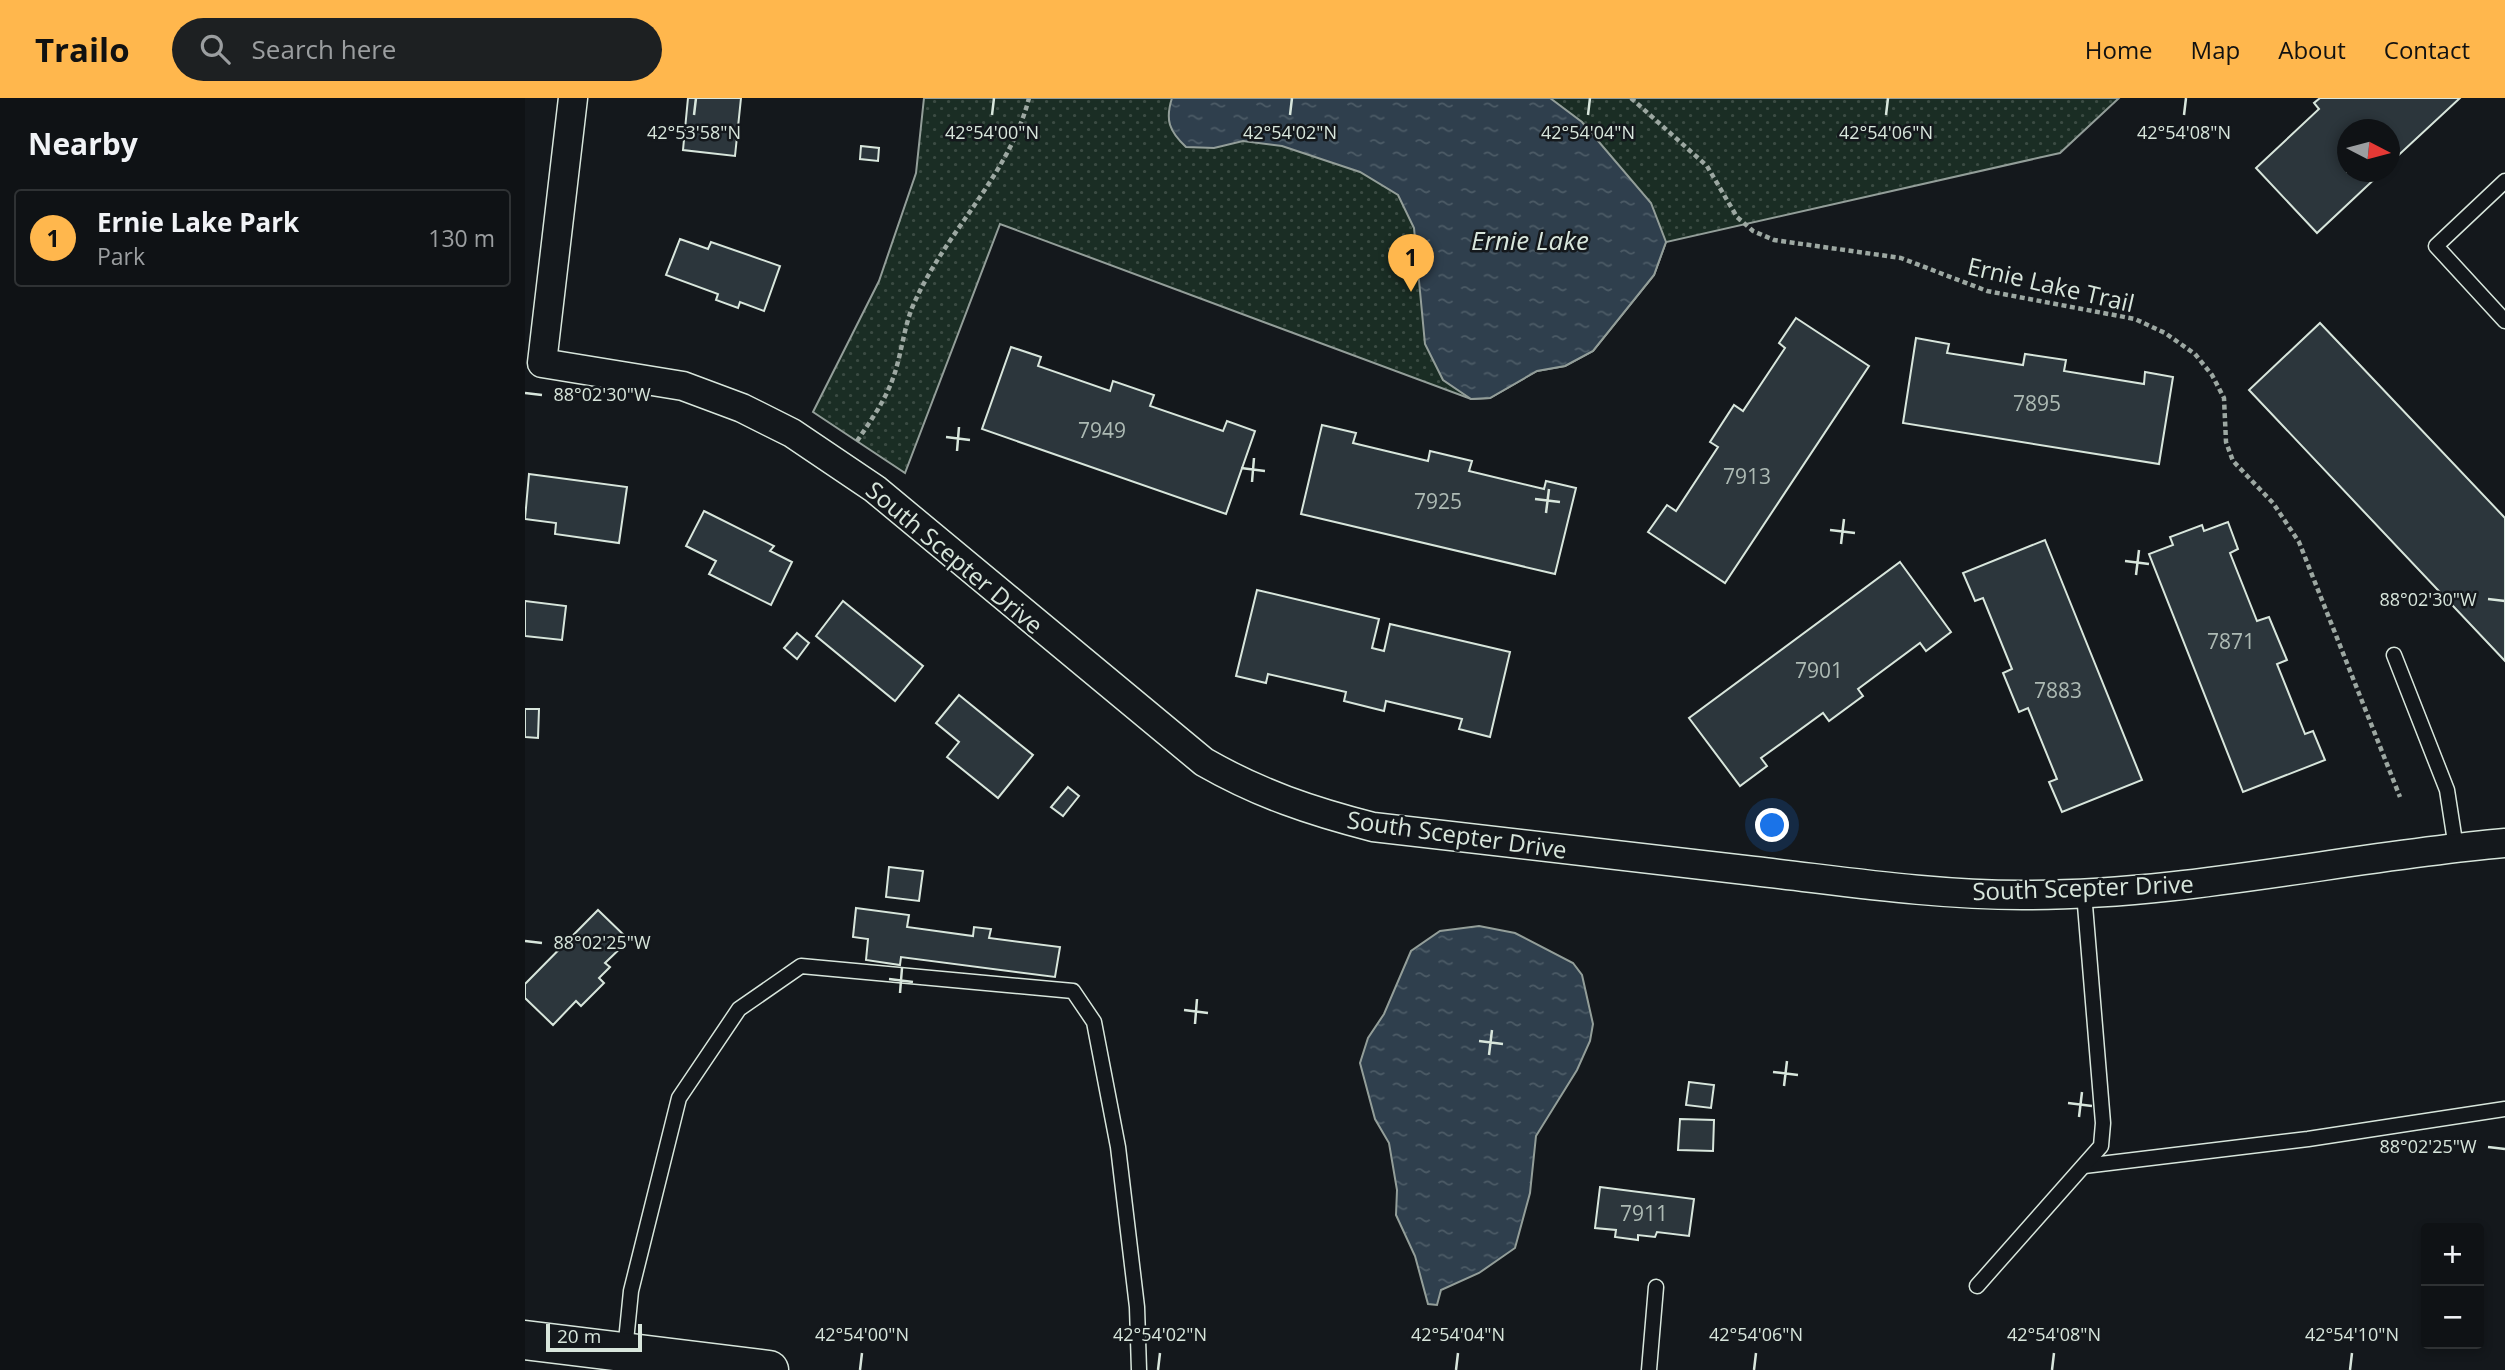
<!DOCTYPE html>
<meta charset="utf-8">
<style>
:root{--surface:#0f1215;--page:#1d2022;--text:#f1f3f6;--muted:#9b9ea0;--line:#2f3234;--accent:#ffb74d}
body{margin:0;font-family:"Open Sans",sans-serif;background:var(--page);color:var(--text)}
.controls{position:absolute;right:21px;bottom:21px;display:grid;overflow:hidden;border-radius:7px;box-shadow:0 4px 10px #0003}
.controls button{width:63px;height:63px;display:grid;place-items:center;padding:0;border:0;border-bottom:2px solid var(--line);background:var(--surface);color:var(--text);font:35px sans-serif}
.compass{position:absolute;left:1812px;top:21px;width:63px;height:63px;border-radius:50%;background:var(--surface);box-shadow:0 4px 10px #0003;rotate:96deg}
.scale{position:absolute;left:21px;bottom:18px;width:96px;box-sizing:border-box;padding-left:7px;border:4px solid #d8e6dc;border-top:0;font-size:19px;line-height:24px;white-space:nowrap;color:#d8e6dc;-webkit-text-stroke:5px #14181c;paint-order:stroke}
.you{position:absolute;left:1248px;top:728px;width:24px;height:24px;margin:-18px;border:5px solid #fff;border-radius:50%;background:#1a73e8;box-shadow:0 0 0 10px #1a73e833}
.badge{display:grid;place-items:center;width:46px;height:46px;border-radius:50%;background:var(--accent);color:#111;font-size:23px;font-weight:700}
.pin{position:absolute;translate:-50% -58px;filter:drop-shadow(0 2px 4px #0008)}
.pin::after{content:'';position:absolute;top:37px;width:24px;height:21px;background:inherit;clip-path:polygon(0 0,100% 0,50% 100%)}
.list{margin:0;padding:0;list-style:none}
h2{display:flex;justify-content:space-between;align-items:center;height:91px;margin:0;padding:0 28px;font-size:30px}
h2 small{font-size:23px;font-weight:400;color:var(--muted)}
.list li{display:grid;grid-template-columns:46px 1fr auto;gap:21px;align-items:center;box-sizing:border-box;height:98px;margin:0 14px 14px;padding:0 14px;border:2px solid var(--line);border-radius:7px}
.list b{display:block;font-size:26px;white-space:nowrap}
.list p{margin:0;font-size:23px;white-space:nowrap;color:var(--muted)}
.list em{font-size:23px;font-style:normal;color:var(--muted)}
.icon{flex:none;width:38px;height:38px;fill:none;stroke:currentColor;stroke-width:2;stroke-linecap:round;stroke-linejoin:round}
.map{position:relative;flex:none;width:1980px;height:1272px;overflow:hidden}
header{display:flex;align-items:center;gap:42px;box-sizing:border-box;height:98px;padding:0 35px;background:var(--accent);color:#111}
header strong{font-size:33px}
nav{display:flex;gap:38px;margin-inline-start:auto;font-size:24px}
.search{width:490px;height:63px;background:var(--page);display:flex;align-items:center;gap:18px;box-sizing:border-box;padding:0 24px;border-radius:38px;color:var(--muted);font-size:26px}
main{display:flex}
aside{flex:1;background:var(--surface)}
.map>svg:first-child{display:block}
</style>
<header>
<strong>Trailo</strong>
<div class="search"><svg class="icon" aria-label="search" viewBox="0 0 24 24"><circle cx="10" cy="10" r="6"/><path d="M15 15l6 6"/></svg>Search here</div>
<nav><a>Home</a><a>Map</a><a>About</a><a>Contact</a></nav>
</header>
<main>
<aside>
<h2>Nearby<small></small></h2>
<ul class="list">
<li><span class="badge">1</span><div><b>Ernie Lake Park</b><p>Park</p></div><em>130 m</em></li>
</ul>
</aside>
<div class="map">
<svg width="1980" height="1272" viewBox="0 0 1980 1272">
<defs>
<pattern id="park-dots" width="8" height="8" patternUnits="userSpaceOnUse" patternTransform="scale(1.75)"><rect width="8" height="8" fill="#1a2d24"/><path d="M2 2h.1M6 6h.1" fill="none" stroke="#3b4b43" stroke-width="1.8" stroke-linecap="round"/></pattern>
<pattern id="water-ripples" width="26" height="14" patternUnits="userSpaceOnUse" patternTransform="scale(1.75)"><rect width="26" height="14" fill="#2f3f4d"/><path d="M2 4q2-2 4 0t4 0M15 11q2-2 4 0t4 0" fill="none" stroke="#4c5b66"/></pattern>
</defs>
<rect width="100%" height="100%" fill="#14181c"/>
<!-- park -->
<polygon fill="url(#park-dots)" stroke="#939e99" stroke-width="2" points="399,0 1594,0 1535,55 1141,144 1129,177 1068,253 1040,268 1012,273 965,300 946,301 475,126 380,375 288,314 354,183 391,75"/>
<!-- water -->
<g fill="url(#water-ripples)" stroke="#939e99" stroke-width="2">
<path d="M647,0H1025L1057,24L1126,105L1141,144L1129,177L1068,253L1040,268L1012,273L965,300L946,301L918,282L900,246L889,130L873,97L835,74L757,48L718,43L689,50L661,49C644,33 640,22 647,0Z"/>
<polygon points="954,828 990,835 1048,865 1057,877 1068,926 1065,943 1052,972 1011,1038 1005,1095 990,1150 954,1175 916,1192 912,1207 903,1206 890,1158 871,1117 872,1092 864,1045 850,1021 835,965 843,940 859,916 886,853 915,833"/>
</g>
<!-- building -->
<g fill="#2c363c" stroke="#d8e6dc" stroke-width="2">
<polygon points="163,0 216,0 210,58 158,52"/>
<polygon points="1795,0 1935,0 1864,66 1864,32 1822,32 1822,74 1857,74 1792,135 1731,70 1794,11 1789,5"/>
<polygon points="336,48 354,50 353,63 335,61"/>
<polygon points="155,141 183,151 186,144 255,168 239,213 215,204 213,210 191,202 193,196 141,177"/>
<polygon points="1271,220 1344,268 1200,485 1123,434 1142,407 1151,413 1193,349 1185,344 1209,307 1218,313 1260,250 1254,245"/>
<polygon points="1795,225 1980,420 1980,563 1724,292"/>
<polygon points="1391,240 1424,246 1422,255 1498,267 1500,256 1541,262 1539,273 1619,286 1620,274 1648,279 1634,366 1378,325"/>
<polygon points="486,249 516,259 513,268 585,293 588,283 629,297 625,308 698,333 702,323 730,333 701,416 457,331"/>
<polygon points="797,327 831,335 828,345 903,363 905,353 947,363 944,373 1019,391 1021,383 1051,390 1030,476 776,416"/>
<polygon points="4,376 102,389 94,445 30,436 31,425 0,421"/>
<polygon points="179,413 249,448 245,453 267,464 246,507 184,476 191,463 161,448"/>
<polygon points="1703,424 1713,451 1705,455 1732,523 1744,519 1762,562 1752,566 1780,636 1788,633 1800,662 1718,694 1624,456 1648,447 1645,439 1677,427 1679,433"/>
<polygon points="1520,442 1617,682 1537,714 1524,684 1532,681 1503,610 1494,614 1478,575 1487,571 1458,500 1450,503 1438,475"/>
<polygon points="1375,464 1426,534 1401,553 1395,545 1333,591 1338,598 1304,623 1298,615 1236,660 1242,668 1215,688 1164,620"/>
<polygon points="732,492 854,521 847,550 859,553 865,526 985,554 965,639 934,631 937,621 861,603 859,613 819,603 821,594 743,576 741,585 711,578"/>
<polygon points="0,503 41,508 37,542 0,538"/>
<polygon points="318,503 398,568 370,603 291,538"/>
<polygon points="272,535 284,545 272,561 259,550"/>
<polygon points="434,597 508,657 473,700 422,659 434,644 411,625"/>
<polygon points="0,611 14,611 13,640 0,639"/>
<polygon points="543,689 554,698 538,718 526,709"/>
<polygon points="364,769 398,773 394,803 361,799"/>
<polygon points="331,810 384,817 382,829 448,838 449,829 466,831 464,840 535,849 530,879 376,859 375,867 341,862 343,841 328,839"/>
<polygon points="73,812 104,842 80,865 85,869 74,880 79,885 56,908 51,903 28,927 0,900 0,886"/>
<polygon points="1164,984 1189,987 1186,1010 1161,1007"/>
<polygon points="1155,1021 1189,1022 1188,1053 1153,1052"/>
<polygon points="1075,1089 1169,1101 1164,1138 1132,1134 1130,1139 1113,1137 1113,1142 1090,1139 1091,1132 1070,1130"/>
</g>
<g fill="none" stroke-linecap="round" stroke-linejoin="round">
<defs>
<g id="service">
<polyline points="1980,83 1911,148 1980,223"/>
<polyline points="1869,557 1922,692 1931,750"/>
<polyline points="1559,1068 1783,1041 1980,1011"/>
<polyline points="1452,1188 1576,1048 1578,1025 1559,795"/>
<polyline points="100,1253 106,1193 154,1000 214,911 276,868 548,893 569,924 593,1049 612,1209 614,1272"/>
<polyline points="1124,1272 1131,1189"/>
</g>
<path id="minor" d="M48,0L17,265L158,288L217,310L267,335L350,391L679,664C735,696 786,713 848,729C975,743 1102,758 1229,773C1318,783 1407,797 1497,797C1659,798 1819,759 1980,745"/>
<polyline id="primary" points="0,1242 244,1272"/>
</defs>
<!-- service casing -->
<use href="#service" stroke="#d8e6dc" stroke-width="17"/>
<!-- minor casing -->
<use href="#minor" stroke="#d8e6dc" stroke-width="31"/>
<!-- primary casing -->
<use href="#primary" stroke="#d8e6dc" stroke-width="41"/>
<!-- path -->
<g stroke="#9da8a2" stroke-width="4.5" stroke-dasharray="5 3.5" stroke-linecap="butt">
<polyline points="1106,0 1182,68 1212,119 1228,133 1249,142 1376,160 1462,193 1610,221 1640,235 1670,256 1687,277 1699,300 1701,344 1708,363 1748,405 1774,444 1875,699"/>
<path d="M332,343C345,324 359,304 367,283C376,260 378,233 387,210C418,136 484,79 504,0"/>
</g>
<!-- service -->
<use href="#service" stroke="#14181c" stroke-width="14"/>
<!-- minor -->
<use href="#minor" stroke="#14181c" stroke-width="28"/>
<!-- primary -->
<use href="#primary" stroke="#14181c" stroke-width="38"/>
</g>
<!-- ticks -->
<path fill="none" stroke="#d8e6dc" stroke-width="2.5" d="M169,17L171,0M467,17L469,0M765,17L767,0M1063,17L1065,0M1361,17L1363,0M1659,17L1661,0M0,295L17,297M421,339L445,342M432,353L434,329M716,370L740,373M727,384L729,360M1010,401L1035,404M1021,415L1024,391M1305,432L1330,435M1316,446L1319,421M1600,463L1624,466M1611,477L1614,452M1963,501L1980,503M0,843L17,845M364,881L388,884M375,895L377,870M659,912L683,915M670,926L672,901M954,943L978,946M964,957L967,932M1248,974L1273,977M1259,988L1262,963M1543,1005L1567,1008M1554,1019L1557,994M1963,1049L1980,1051M335,1272L337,1255M633,1272L635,1255M931,1272L933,1255M1229,1272L1231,1255M1527,1272L1529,1255M1825,1272L1827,1255"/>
<g text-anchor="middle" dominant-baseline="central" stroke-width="5" stroke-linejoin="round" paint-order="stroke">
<!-- number labels -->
<g font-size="21" fill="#adbab4">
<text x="1512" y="305">7895</text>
<text x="577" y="332">7949</text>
<text x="1222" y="378">7913</text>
<text x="913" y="403">7925</text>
<text x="1706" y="543">7871</text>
<text x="1294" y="572">7901</text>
<text x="1533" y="592">7883</text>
<text x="1119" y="1115">7911</text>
</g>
<!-- street labels -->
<g font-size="24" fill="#d8e6dc" stroke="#14181c">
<text transform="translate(1526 186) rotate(13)">Ernie Lake Trail</text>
<text transform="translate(430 459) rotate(40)">South Scepter Drive</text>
<text transform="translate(932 736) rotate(8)">South Scepter Drive</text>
<text transform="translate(1558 789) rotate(-2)">South Scepter Drive</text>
</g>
<!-- water labels -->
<g font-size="26" font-style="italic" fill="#d8e6dc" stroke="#14181c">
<text x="1005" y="142">Ernie Lake</text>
</g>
</g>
<g font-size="18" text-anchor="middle" fill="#d8e6dc" stroke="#14181c" stroke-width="5" stroke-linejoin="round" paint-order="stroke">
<text x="169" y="41">42°53'58"N</text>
<text x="467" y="41">42°54'00"N</text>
<text x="765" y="41">42°54'02"N</text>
<text x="1063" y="41">42°54'04"N</text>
<text x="1361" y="41">42°54'06"N</text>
<text x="1659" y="41">42°54'08"N</text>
<text x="77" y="303">88°02'30"W</text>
<text x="1903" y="508">88°02'30"W</text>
<text x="77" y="851">88°02'25"W</text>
<text x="1903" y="1055">88°02'25"W</text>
<text x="337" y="1243">42°54'00"N</text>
<text x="635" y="1243">42°54'02"N</text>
<text x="933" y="1243">42°54'04"N</text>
<text x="1231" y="1243">42°54'06"N</text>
<text x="1529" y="1243">42°54'08"N</text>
<text x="1827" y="1243">42°54'10"N</text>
</g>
</svg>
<div class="controls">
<button>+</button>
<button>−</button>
</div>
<svg class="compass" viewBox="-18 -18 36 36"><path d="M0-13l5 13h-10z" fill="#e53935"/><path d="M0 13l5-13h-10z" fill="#9b9ea0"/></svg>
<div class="scale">20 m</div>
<div class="you"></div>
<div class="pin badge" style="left:886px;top:194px">1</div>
</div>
</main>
